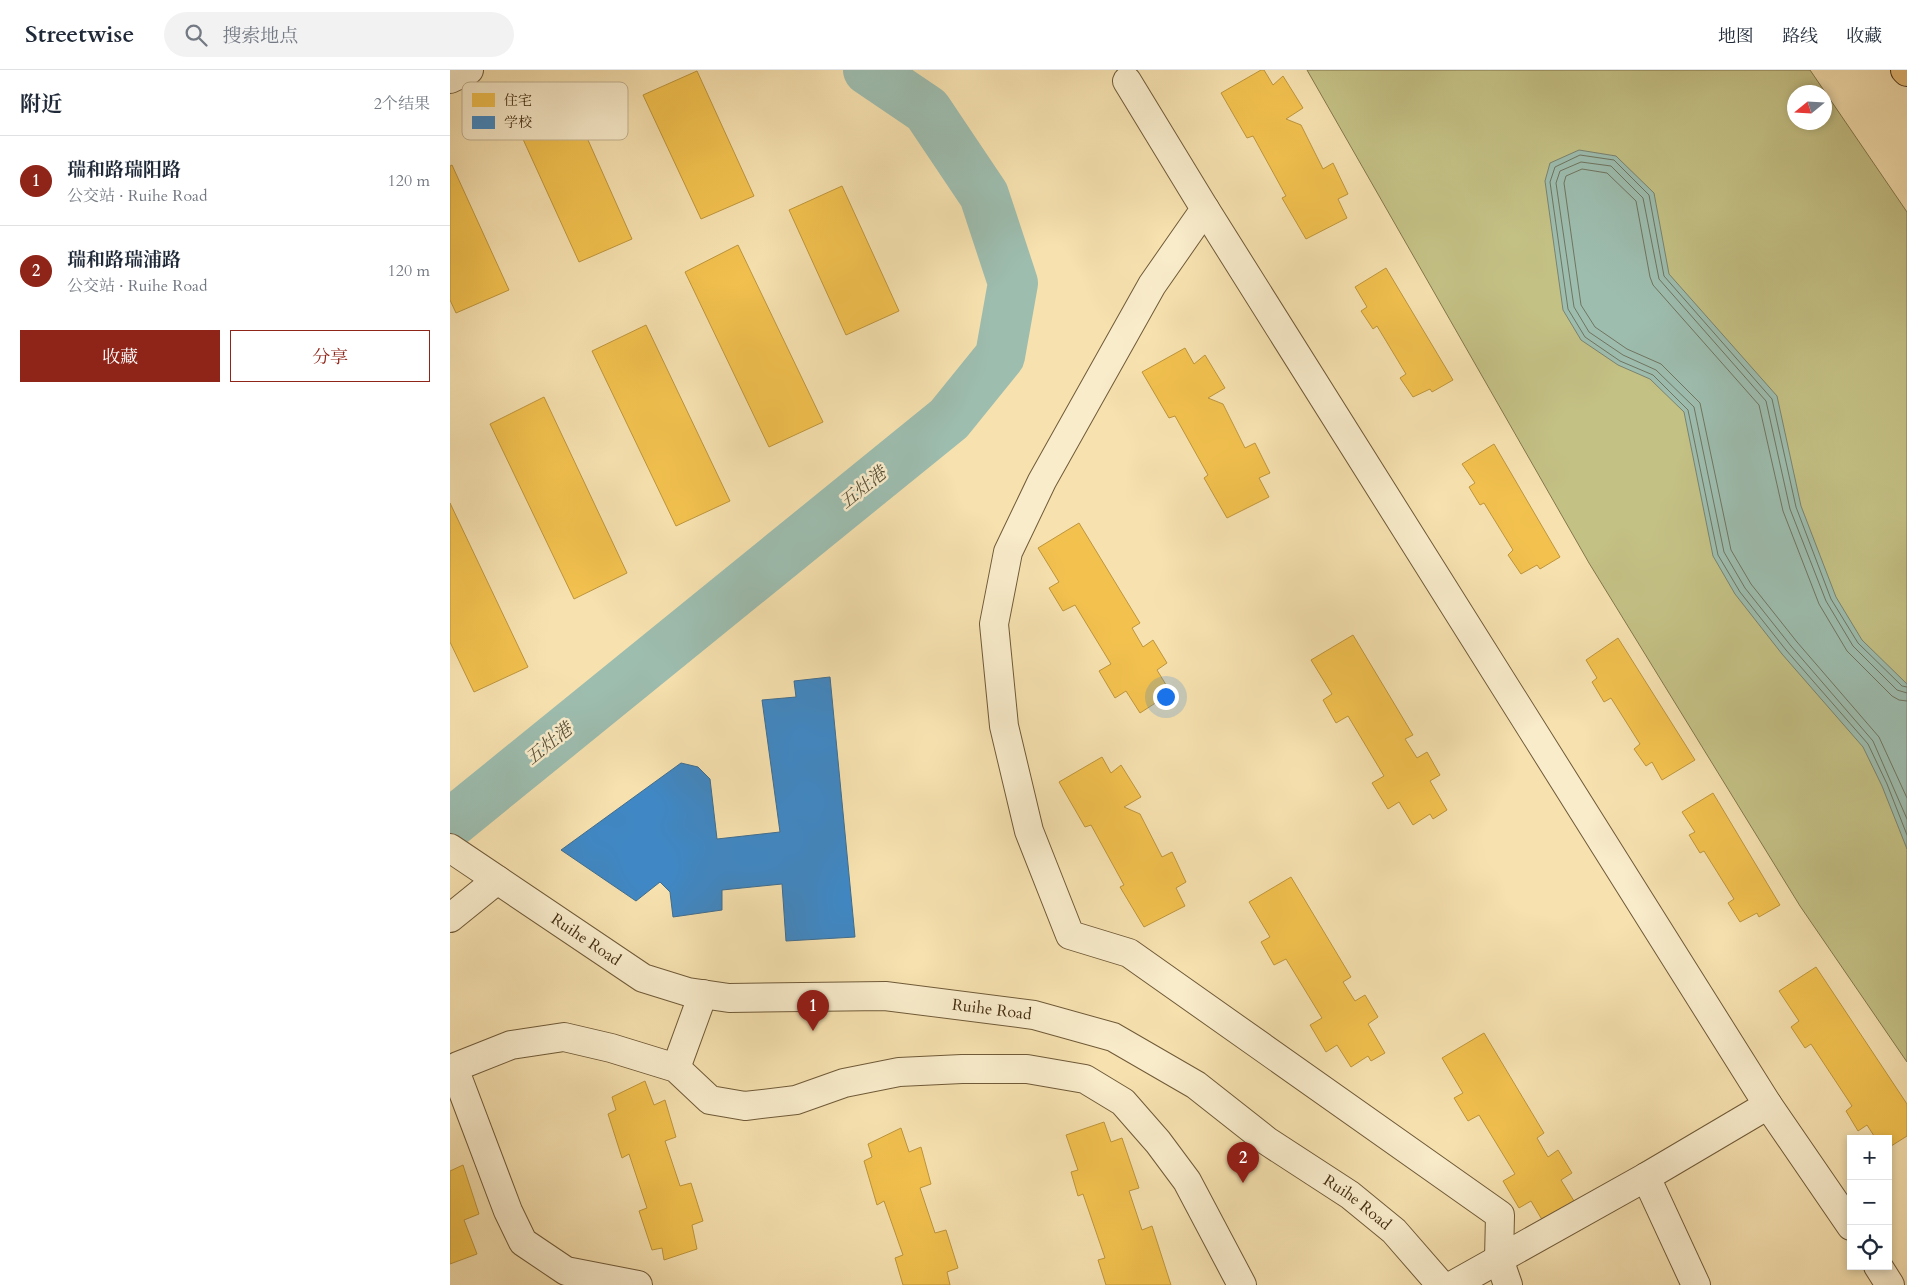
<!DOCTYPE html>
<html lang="zh">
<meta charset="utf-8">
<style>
:root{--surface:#fff;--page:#f2f2f3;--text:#1f2937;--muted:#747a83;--line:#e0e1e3;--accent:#8f2418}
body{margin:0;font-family:Cardo,"Noto Serif SC",serif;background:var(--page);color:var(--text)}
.controls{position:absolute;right:15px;bottom:15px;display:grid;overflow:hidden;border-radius:0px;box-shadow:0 2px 8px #0003}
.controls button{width:45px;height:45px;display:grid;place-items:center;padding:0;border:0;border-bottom:1px solid var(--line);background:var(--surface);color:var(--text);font:25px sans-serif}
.compass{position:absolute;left:1337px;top:15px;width:45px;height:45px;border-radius:50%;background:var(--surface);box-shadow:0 2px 8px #0003;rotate:252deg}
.you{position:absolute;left:715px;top:626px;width:18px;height:18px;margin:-12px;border:4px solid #fff;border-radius:50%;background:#1a73e8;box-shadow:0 0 0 8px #1a73e833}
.badge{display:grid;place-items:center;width:32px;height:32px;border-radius:50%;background:var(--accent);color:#fff;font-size:16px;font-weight:700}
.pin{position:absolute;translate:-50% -41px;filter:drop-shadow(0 1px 2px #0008)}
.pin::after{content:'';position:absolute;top:26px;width:18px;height:15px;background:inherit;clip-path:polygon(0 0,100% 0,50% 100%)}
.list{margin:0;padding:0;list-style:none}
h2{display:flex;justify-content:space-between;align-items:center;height:65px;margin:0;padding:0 20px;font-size:21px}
h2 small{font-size:16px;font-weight:400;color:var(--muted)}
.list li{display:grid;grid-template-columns:32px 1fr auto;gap:15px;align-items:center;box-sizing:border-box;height:90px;padding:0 20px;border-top:1px solid var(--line)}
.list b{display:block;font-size:19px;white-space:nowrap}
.list p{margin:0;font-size:16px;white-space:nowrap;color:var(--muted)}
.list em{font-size:16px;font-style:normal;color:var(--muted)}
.actions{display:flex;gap:10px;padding:15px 20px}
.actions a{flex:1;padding:11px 0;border:1px solid var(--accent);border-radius:0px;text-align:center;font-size:18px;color:var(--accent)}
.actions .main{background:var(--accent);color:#fff}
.icon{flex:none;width:28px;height:28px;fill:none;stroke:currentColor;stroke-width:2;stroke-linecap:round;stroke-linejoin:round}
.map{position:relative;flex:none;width:1457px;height:1215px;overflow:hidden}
header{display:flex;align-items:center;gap:30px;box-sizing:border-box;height:70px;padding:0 25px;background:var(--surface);border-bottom:1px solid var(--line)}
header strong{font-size:24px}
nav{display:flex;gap:28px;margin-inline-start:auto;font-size:18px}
.search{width:350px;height:45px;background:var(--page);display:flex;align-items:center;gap:12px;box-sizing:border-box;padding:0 18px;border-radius:28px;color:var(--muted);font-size:19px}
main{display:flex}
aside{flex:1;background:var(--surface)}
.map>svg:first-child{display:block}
</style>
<header>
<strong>Streetwise</strong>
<div class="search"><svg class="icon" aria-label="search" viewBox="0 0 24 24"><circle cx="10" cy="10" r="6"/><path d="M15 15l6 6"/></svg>搜索地点</div>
<nav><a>地图</a><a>路线</a><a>收藏</a></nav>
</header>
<main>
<aside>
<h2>附近<small>2个结果</small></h2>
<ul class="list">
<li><span class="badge">1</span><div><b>瑞和路瑞阳路</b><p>公交站 · Ruihe Road</p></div><em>120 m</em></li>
<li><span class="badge">2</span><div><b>瑞和路瑞浦路</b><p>公交站 · Ruihe Road</p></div><em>120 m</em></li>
</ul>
<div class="actions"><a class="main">收藏</a><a>分享</a></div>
</aside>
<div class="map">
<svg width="1457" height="1215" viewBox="0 0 1457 1215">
<rect width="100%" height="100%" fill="#f6e1af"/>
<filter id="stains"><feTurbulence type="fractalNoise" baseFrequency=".004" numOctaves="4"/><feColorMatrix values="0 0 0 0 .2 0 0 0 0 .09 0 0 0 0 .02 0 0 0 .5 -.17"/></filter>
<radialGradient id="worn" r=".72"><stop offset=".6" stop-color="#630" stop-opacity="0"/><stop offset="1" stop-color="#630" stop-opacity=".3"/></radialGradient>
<!-- green -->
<path fill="#c4c185" stroke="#84774b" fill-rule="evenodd" d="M857,0H1360L1457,142V992L1350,836L1139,493ZM1344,22H1374V52H1344Z"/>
<!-- water -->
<polygon fill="#9dbdaf" stroke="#798370" points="1129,80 1166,86 1204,123 1219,204 1327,326 1351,436 1386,527 1412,570 1457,614 1457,779 1432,716 1413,677 1332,584 1285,524 1263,486 1234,342 1200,309 1168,295 1131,270 1113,240 1095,111 1100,93"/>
<!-- homes -->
<g fill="#f2c14e" stroke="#be953c">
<polygon points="811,0 814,0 823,15 833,6 853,38 836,49 851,55 873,99 883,93 898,124 888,129 897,148 856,169 832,128 836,126 803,66 797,68 771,23"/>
<polygon points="247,1 304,126 251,149 193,25"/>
<polygon points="126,43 182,169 129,192 72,67"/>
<polygon points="2,95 59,220 6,243 0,230 0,96"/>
<polygon points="392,116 449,241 396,265 339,140"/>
<polygon points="288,175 373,352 319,377 235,202"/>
<polygon points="936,198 1003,310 982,322 980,319 963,327 950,308 956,304 927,256 923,259 911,241 917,237 905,217"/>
<polygon points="196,255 280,431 226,456 142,281"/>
<polygon points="735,278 744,294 755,285 775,318 758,328 773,334 795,378 805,373 820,403 809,408 819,427 777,448 754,408 758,405 725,346 719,348 692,302"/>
<polygon points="94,327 177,503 124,529 40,354"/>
<polygon points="1044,374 1110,487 1090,499 1087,495 1071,504 1058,485 1063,480 1034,433 1030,435 1019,417 1025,413 1012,394"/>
<polygon points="0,433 78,597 24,622 0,572"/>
<polygon points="629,453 690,553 682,558 693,577 703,570 717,593 707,600 724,628 710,637 707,632 690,643 676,621 665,628 649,601 661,594 625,535 613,541 599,518 609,512 588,478"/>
<polygon points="903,565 963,665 955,669 967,688 977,682 990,705 980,711 997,740 983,749 980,744 963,755 949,732 938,739 922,713 934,706 898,646 886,653 873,630 882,624 861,590"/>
<polygon points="1168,568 1245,690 1212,710 1202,692 1196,696 1184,679 1190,674 1161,628 1154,632 1142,612 1147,608 1136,590"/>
<polygon points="652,687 661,703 671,695 691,727 674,737 690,744 712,787 722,782 736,812 726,818 735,836 694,857 670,817 674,815 641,755 635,757 609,712"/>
<polygon points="1263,723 1330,835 1309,847 1307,843 1290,852 1278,833 1284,829 1254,781 1250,783 1239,765 1245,762 1232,742"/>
<polygon points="841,807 901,907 893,912 905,931 915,925 928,947 918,954 935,983 921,991 918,986 901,997 887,975 876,982 860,955 872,948 836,889 824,895 811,872 820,867 799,832"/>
<polygon points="1366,897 1457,1034 1457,1066 1438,1078 1438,1069 1426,1069 1417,1055 1408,1061 1396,1041 1402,1036 1361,974 1355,978 1341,957 1349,951 1329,921"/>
<polygon points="1034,963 1094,1063 1087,1068 1098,1087 1108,1080 1122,1103 1111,1110 1129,1139 1094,1153 1081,1131 1069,1138 1053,1111 1065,1104 1029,1045 1018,1051 1004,1028 1013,1023 992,988"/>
<polygon points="195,1011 204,1035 215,1030 226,1067 215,1071 230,1116 241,1113 253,1151 242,1155 247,1179 214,1190 212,1178 202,1180 189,1141 197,1138 179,1084 172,1088 158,1044 166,1040 162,1027"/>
<polygon points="654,1052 661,1072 672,1068 689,1118 679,1121 692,1160 702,1156 721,1215 656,1215 648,1190 655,1188 633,1124 628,1126 621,1102 628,1100 616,1065"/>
<polygon points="451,1058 459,1082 471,1077 481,1114 470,1118 485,1163 496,1160 508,1198 497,1202 500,1215 453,1215 445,1188 453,1185 434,1131 427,1135 414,1091 422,1087 418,1074"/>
<polygon points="13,1095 29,1144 14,1150 27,1184 0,1194 0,1101"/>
</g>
<!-- schools -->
<polygon fill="#3f88c5" stroke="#406d8f" points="380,607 405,867 336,871 332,814 272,820 272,840 223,847 220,822 210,812 186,831 111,780 231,693 248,697 260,709 267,769 330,762 312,630 346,627 344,611"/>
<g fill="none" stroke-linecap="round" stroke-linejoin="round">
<!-- shore -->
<g stroke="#707560" stroke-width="1">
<polyline points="1457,617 1452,616 1408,573 1381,529 1346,437 1322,329 1214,206 1199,125 1164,90 1130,85 1105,97 1100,112 1118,239 1135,267 1170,291 1203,305 1238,340 1268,485 1290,522 1336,580 1418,674 1437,714 1457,765"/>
<polyline points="1457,623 1447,620 1403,576 1376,531 1340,439 1316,331 1209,209 1193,128 1161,96 1131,92 1110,101 1106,113 1124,237 1139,262 1173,285 1206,300 1244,337 1274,482 1295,518 1341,576 1423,671 1457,749"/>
<polyline points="1457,631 1449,630 1442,626 1397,581 1369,534 1333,441 1309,335 1203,215 1200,207 1186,131 1157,103 1132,99 1116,106 1114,113 1131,235 1145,257 1177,279 1211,294 1250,333 1281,480 1301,514 1347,572 1429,667 1457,728"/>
</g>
<!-- river -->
<polyline stroke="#9dbdaf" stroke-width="50" points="0,754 499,349 550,286 563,213 534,125 477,40 418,0"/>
<defs>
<g id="minor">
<polyline points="0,9 19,0"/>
<polyline points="677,11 755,139 702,215 592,411 558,482 544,554 554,656 579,761 620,865 679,883 1050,1145 1049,1189 1058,1215"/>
<polyline points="755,139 1318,1035 1401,1156"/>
<path id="s1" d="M0,778L193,908L238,922L279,928L435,926L584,945L663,967L746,1015L817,1071L900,1125L944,1161L991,1215"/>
<polyline points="0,848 47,810"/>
<polyline points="226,998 253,924"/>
<polyline points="1196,1107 1246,1215"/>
<polyline points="1428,1196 1440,1215"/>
<polyline points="188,1215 116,1201 73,1172 58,1141 7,1006 8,996 61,975 114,967 161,978 226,998 260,1030 295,1036 346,1030 394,1013 449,1002 512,999 577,999 635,1009 673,1032 708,1072 737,1111 792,1215"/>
<polyline points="1003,1215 1196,1107 1318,1035"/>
</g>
<polyline id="highway" points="1455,0 1457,2"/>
</defs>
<!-- minor casing -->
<use href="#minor" stroke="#705a38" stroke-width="30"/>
<!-- highway casing -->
<use href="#highway" stroke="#442d11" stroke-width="30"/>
<!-- minor -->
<use href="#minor" stroke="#f9eccb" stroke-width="28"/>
<!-- highway -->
<use href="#highway" stroke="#ebc078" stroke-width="28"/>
</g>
<g text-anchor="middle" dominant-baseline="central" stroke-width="5" stroke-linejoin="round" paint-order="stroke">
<!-- street labels -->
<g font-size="16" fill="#442d11" stroke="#f9eccb">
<text stroke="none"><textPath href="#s1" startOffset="164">Ruihe Road</textPath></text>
<text stroke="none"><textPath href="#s1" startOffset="585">Ruihe Road</textPath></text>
<text stroke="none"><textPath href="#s1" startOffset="1005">Ruihe Road</textPath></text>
</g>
<!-- water labels -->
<g font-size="18" font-style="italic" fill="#5a5138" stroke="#f9eccb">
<text transform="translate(413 418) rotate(-39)">五灶港</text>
<text transform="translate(99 674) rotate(-39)">五灶港</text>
</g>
</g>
<!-- legend -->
<rect x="12" y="12" width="166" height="58" rx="8" fill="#f9eccb" stroke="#c3b393" stroke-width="1"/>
<rect x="22" y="23" width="23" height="14" fill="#f2c14e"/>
<rect x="22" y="46" width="23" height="13" fill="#3f88c5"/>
<g font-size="14" fill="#442d11">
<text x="54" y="35">住宅</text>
<text x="54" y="57">学校</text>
</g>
<rect width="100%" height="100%" filter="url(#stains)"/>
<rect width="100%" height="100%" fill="url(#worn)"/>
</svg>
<div class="controls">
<button>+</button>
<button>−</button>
<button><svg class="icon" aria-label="locate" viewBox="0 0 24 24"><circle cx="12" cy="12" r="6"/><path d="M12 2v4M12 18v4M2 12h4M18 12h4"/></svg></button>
</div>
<svg class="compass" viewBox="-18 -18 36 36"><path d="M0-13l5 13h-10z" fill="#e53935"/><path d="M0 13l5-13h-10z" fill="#747a83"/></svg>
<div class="you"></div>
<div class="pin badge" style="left:363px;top:961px">1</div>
<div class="pin badge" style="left:793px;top:1113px">2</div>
</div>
</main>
